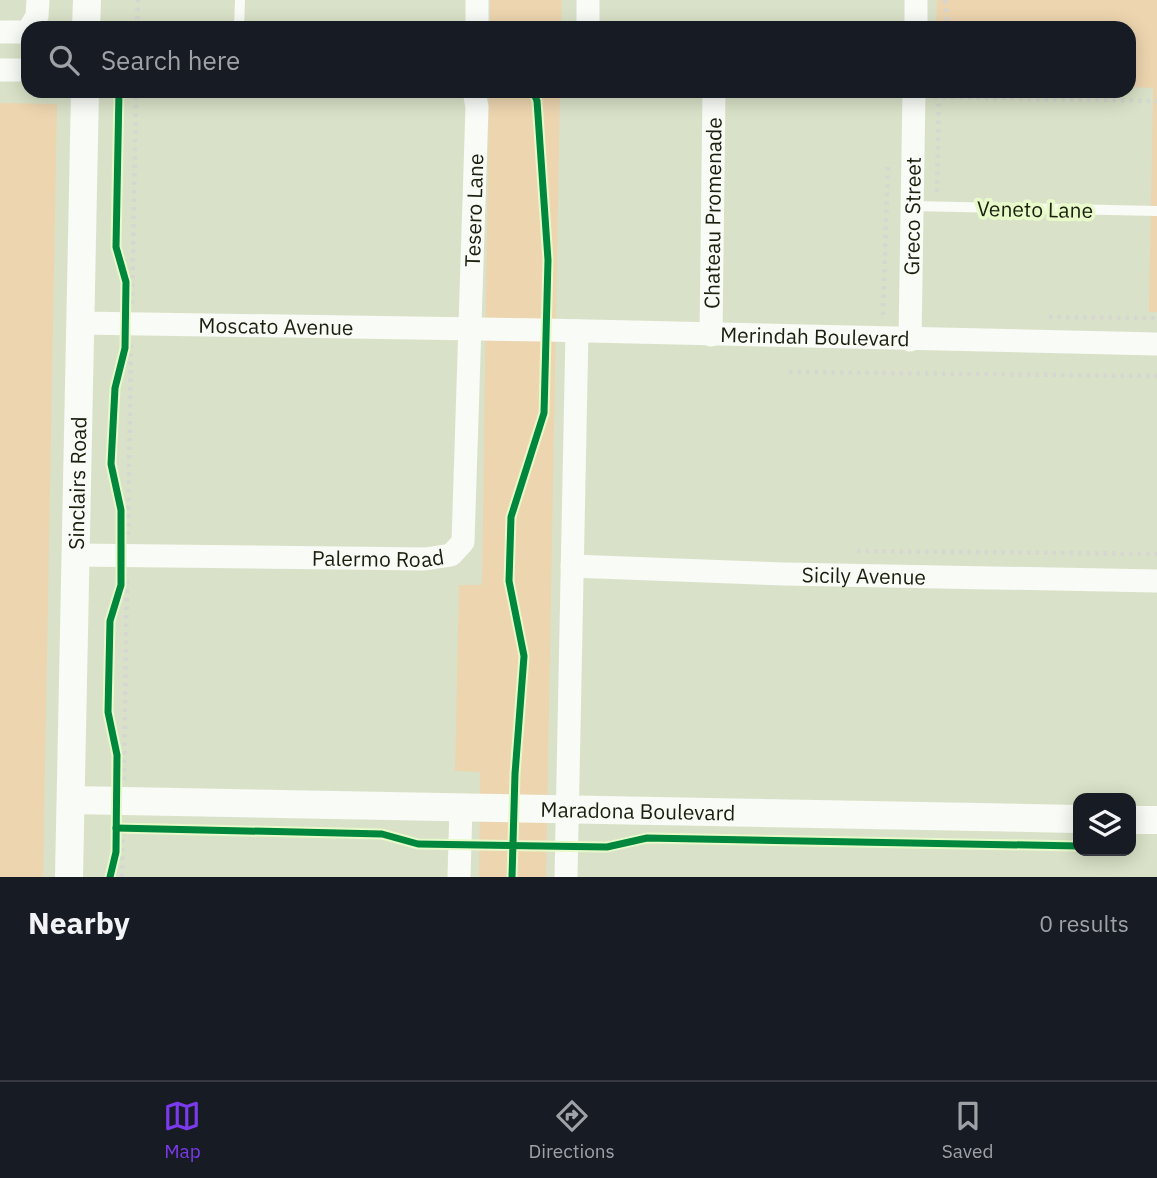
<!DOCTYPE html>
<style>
:root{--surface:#171b24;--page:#242831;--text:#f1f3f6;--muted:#9ea1a6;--line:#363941;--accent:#7c3aed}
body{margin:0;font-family:"IBM Plex Sans",sans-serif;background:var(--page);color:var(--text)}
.controls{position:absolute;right:21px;bottom:21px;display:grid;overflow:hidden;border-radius:14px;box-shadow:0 4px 18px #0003}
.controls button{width:63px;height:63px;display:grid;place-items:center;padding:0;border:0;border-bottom:2px solid var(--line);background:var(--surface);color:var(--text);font:35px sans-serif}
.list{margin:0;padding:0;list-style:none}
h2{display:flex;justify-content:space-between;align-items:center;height:91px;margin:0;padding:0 28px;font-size:30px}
h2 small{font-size:23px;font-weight:400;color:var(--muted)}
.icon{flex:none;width:38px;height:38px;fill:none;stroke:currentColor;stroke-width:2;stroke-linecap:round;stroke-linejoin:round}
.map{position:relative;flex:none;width:1157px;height:877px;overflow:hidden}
.search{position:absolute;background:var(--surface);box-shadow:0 4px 18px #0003;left:21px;right:21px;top:21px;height:77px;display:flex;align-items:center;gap:18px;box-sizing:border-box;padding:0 24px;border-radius:21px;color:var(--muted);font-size:26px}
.sheet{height:203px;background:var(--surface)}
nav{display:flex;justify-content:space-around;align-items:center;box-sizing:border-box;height:98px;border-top:2px solid var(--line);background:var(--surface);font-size:19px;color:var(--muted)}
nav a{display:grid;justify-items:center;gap:4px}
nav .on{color:var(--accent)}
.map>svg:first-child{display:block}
</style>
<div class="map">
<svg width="1157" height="877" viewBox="0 0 1157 877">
<rect width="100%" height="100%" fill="#d9e2c8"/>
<!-- green -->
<g fill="#edd5af">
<polygon points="490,0 562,0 561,28 490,28"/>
<polygon points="937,0 1157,0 1157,312 1149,312 1153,88 1129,87 1129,28 936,28"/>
<polygon points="489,91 560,91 546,877 479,877 480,772 455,771 459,585 482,585"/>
<polygon points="0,103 57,104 43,877 0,877"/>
</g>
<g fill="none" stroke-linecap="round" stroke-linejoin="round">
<!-- path -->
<g stroke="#d5d7d0" stroke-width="4.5" stroke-dasharray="3.5 5" stroke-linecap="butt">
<polyline points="945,0 948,28"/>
<polyline points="137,28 138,0"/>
<polyline points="934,97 1157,101"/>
<polyline points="937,192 939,91"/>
<polyline points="132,304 136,91"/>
<polyline points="883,315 888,162"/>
<polyline points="1049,317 1157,318"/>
<polyline points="789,372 1157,376"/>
<polyline points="128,535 131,344"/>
<polyline points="857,551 1157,554"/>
<polyline points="124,780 127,575"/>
<polyline points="122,877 123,823"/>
</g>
<!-- service -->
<g stroke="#f9fbf7" stroke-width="10">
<polyline points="239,28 240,0"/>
<polyline points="912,206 1157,211"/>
</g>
<!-- minor -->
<g stroke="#f9fbf7" stroke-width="23">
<polyline points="30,28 37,16 38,0"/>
<polyline points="477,28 477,0"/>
<polyline points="588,28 588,0"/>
<polyline points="916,28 916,0"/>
<polyline points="0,32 27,32 28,30"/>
<polyline points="0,70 28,70"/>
<path id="s1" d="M80,323L545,330L1157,344"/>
<path id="s2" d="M711,335L714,91"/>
<path id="s3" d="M910,340L914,91"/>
<path id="s4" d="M75,555L425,559L451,555L463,542L477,107L474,91"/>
<path id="s5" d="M572,566L784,574L1157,581"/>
<polyline points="459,877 461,807"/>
<polyline points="566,877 577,331"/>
</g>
<!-- tertiary -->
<g stroke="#f9fbf7" stroke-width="28">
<polyline points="86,28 87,0"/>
<path id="s6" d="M71,800L1078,819"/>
<polyline points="1131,820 1157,820"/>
<path id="s7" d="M69,877L85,91"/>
</g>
<defs>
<g id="cycleway">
<polyline points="116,828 382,834 418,844 607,847 647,838 1078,846"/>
<polyline points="110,877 116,852 117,755 108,712 110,621 121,585 121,510 111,464 115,388 125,348 126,282 116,247 119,91"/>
<polyline points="512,877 515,774 524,656 509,581 511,517 544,413 548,260 537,101 533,91"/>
</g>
</defs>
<!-- cycleway casing -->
<use href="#cycleway" stroke="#e9faca" stroke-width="11"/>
<!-- cycleway -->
<use href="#cycleway" stroke="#00873e" stroke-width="7"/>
</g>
<g text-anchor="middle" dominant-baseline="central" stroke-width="7" stroke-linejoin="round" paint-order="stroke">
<!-- street labels -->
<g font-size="21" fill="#1a1f0e" stroke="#e9faca">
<text transform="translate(1035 209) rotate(1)">Veneto Lane</text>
<text stroke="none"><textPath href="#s4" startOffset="726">Tesero Lane</textPath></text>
<text stroke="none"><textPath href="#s2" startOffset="122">Chateau Promenade</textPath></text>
<text stroke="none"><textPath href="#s3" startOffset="124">Greco Street</textPath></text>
<text stroke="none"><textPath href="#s1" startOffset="196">Moscato Avenue</textPath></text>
<text stroke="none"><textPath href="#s1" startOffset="735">Merindah Boulevard</textPath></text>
<text stroke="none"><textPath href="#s7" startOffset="394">Sinclairs Road</textPath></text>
<text stroke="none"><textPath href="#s4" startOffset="303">Palermo Road</textPath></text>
<text stroke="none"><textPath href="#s5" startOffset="292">Sicily Avenue</textPath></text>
<text stroke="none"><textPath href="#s6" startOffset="567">Maradona Boulevard</textPath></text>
</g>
</g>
</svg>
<div class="controls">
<button><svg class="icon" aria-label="layers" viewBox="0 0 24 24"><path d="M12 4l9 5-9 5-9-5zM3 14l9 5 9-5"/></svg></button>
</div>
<div class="search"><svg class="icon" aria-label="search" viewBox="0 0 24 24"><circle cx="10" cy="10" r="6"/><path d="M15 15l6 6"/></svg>Search here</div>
</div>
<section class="sheet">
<h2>Nearby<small>0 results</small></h2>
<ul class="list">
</ul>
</section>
<nav>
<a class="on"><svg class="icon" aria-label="map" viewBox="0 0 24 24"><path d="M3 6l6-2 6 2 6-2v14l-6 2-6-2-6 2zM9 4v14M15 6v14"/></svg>Map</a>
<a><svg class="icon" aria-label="directions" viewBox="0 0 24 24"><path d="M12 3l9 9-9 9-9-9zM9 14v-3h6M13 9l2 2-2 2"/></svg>Directions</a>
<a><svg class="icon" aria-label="saved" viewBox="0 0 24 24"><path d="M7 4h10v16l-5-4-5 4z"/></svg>Saved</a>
</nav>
